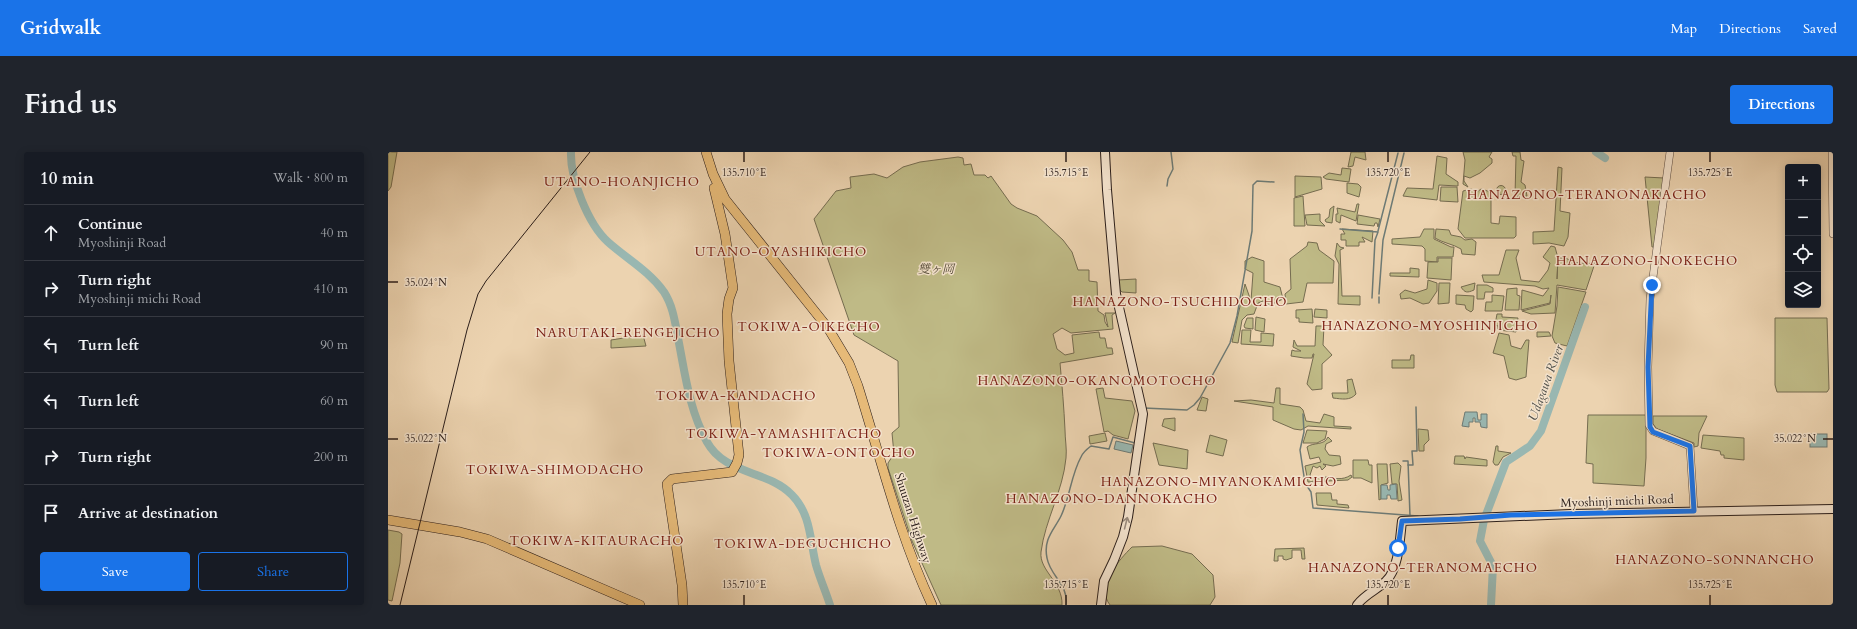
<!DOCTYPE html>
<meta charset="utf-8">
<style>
:root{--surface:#171b24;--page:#20242c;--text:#f1f3f6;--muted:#9ea1a6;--line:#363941;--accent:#1a73e8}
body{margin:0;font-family:Cardo,"Noto Serif JP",serif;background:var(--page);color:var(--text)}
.controls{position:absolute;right:12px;top:12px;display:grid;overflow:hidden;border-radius:4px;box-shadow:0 2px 10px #0003}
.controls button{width:36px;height:36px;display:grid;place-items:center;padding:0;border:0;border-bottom:1px solid var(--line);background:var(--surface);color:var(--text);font:20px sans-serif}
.stop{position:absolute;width:12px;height:12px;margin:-9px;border:3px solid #1a73e8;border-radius:50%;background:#fff}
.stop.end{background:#1a73e8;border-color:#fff;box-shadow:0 1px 4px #0008}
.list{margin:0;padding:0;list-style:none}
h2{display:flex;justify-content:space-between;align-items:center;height:52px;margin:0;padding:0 16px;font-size:17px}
h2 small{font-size:13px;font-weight:400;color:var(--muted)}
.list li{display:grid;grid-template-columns:26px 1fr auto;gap:12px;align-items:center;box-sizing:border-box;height:56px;padding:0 16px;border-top:1px solid var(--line)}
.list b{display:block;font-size:15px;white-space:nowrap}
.list p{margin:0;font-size:13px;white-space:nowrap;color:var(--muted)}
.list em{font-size:13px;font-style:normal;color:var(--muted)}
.actions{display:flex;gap:8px;padding:12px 16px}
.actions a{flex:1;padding:9px 0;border:1px solid var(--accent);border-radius:4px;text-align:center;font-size:14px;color:var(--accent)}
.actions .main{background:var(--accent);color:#fff}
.icon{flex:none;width:22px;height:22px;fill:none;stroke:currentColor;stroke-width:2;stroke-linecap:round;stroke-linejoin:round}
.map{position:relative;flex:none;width:1445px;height:453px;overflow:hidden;border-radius:4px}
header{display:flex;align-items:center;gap:24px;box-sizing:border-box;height:56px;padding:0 20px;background:var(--accent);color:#fff}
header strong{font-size:19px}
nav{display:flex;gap:22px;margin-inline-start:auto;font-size:14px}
.intro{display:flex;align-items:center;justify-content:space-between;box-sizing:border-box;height:96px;padding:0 24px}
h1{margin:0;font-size:28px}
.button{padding:10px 18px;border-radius:4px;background:var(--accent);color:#fff;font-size:14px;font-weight:700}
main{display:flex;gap:24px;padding:0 24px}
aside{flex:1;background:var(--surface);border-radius:4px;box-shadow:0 2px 10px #0003}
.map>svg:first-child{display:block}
</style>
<header>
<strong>Gridwalk</strong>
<nav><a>Map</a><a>Directions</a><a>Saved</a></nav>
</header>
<div class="intro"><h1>Find us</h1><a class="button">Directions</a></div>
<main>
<aside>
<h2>10 min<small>Walk · 800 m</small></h2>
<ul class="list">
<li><svg class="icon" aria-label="ahead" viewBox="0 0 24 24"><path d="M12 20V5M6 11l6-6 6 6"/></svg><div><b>Continue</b><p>Myoshinji Road</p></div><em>40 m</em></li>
<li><svg class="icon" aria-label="right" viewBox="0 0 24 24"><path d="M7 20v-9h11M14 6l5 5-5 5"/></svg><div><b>Turn right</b><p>Myoshinji michi Road</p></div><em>410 m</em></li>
<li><svg class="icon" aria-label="left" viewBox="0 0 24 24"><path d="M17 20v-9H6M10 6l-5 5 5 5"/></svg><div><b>Turn left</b></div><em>90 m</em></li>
<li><svg class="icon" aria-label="left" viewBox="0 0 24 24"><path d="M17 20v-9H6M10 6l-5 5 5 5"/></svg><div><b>Turn left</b></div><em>60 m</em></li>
<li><svg class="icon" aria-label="right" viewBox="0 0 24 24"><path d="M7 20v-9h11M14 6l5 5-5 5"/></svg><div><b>Turn right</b></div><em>200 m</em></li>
<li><svg class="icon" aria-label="arrive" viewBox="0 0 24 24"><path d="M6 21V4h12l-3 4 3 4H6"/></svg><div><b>Arrive at destination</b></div></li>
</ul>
<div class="actions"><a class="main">Save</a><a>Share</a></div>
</aside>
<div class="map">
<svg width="1445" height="453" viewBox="0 0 1445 453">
<rect width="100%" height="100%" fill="#ecd3b0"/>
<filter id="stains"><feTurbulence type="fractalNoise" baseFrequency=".005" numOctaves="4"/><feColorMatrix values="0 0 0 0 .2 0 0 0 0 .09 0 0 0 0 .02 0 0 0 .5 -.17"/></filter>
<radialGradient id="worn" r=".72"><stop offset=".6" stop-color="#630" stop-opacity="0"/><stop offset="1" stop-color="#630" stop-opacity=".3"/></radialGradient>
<!-- green -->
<g fill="#bfba86" stroke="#756c50">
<polygon points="0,0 9,0 3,35 0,39"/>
<polygon points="963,0 977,0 978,8 967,5 965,14 960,15"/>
<polygon points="1075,0 1104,0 1101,5 1104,7 1104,11 1092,21 1082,26 1076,24 1076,29 1080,35 1075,32 1077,8"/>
<polygon points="1124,0 1132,0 1133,8 1136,9 1133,30 1137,33 1139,44 1127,44 1128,4 1125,4"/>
<polygon points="1049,4 1059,6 1058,22 1070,30 1070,34 1051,33 1049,48 1015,44 1019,36 1045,37"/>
<path d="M570,5L575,6L576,13L583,12L586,23H597L600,26L603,24L623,52L629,56L649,64L675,88L684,100L690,118H701V129L709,130L710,159L716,163L717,170L720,175L717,161H727L724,163L725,177L683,181L674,176L665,182L669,197L677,203L686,201L684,183L711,180L712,186H717L719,196H724L725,202L672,211C674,233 676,256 677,278C677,287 679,297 678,306C675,339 657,368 653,400C651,419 675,430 674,453H553L524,389L500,316V311L506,302L504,281L511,275L510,209L466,183L426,67L448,39L463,36L462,25L486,22L499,26L515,15L532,10Z"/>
<polygon points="1170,15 1174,16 1172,59 1182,61 1180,85 1176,94 1161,91 1145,92 1145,80 1166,79"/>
<polygon points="954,16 963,17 961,30 938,27 935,25 941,21 953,23"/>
<polygon points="907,24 933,25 934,37 907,45"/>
<polygon points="1257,25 1276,26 1266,95 1264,95"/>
<polygon points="959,31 970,32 973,35 971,45 959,41"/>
<circle cx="1113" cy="38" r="4.5"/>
<polygon points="1053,35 1069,35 1070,50 1052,49"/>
<polygon points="1083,37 1089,40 1093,37 1103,40 1103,71 1111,72 1112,64 1128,65 1128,84 1126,86 1077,86 1070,77 1075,39"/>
<polygon points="915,44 917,74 906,74 906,46"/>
<polygon points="969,52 971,52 968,69 953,63 952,71 948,69 948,62 950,62 949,56 967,60"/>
<polygon points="946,54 944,71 938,70 937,68 941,65 942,57"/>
<polygon points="932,62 932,69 937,74 919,73 917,63"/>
<polygon points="970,63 992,67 990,75 989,71 987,71 986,74 969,72"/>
<polygon points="954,77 985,79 984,90 974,85 977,90 971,90 971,94 958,94 958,88 953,88 953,82 957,82"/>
<polygon points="1036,77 1046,77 1046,87 1063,95 1066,95 1065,105 1049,105 1049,110 1037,109 1037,97 1034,94 1004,92 1004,87 1032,85"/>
<path d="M1048,77L1061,78L1063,83L1073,85L1077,88L1084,87L1088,90L1087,103L1074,102L1073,97C1065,92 1055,91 1047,86Z"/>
<polygon points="920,90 929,91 931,98 946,109 945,131 919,131 915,150 898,152 897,142 903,137 902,107 919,94"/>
<polygon points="949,91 952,95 956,96 952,98 954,144 972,144 972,153 950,152 951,112 947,104"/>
<path d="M1163,94L1167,95L1170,106L1169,127L1170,106H1178C1185,112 1200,112 1207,111L1198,138L1169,133L1167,161L1143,162L1134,159L1162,152L1163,143L1162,151L1133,158L1134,138L1155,144L1161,136L1155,137L1147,134L1096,130L1094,123H1111L1118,98H1131L1128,106L1133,128L1151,130L1160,118L1162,111L1155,105Z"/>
<polygon points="864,105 876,109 876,130 892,135 895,147 882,153 875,149 870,151 866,162 859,163 854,168 850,191 844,190 857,132 863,149 865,121 857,117 857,109"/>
<polygon points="1050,106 1064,106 1063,128 1039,126 1040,110 1050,110"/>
<polygon points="1022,116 1031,117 1031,125 1002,124 1002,121 1022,121"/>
<polygon points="748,127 748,141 734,140 731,137 730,128"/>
<polygon points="1040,128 1049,131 1049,139 1041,151 1035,152 1022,146 1013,147 1012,142 1017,138 1027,141 1039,137"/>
<polygon points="1051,131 1062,131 1061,151 1050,152"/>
<path d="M1087,131L1086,138C1079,141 1077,141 1073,135Z"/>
<polygon points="1089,133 1099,133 1105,136 1105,140 1097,140 1096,147 1089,147"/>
<polygon points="1170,135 1198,140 1179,194 1167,191 1164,184 1169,154"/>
<polygon points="1129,136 1129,143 1132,144 1131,158 1117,158 1119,137"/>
<polygon points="1068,143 1086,144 1085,158 1083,160 1078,157 1077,153 1068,152"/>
<polygon points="1104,143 1116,144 1114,159 1097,159 1098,150 1104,150"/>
<polygon points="924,157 925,171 911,170 911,166 908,166 908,158"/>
<polygon points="927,157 939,158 939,166 926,165"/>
<polygon points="1109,162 1114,162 1114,165 1130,166 1128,180 1110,178 1110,174 1107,173"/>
<polygon points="868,165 877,167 876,180 867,178"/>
<polygon points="859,166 865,166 865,177 857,176 856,174"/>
<polygon points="1387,166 1439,166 1441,237 1439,240 1389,240 1387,233"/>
<polygon points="928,174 936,174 935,193 944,203 934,212 934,237 924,238 919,232 926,202 925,202 924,206 916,206 903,204 904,198 907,199 913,199 905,195 906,188 909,194 927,194"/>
<polygon points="854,178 863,178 862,190 873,190 873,181 886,182 885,194 853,192"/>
<polygon points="1149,180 1161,180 1163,184 1149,185"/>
<polygon points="1111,181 1121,183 1123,194 1133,197 1138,188 1141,188 1138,225 1128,228 1121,226 1116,204 1105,201"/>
<polygon points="255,183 258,194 223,196 223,188"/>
<polygon points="1023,203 1026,203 1026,216 1004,216 1004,208 1022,208"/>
<path d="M964,227L968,242C962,249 954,247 945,246L944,241H960L959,228Z"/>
<polygon points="715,236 717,246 744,249 747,259 740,287 725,283 720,279 716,280 708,237"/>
<polygon points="888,236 892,236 892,252 912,255 915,258 918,269 932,271 936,262 946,265 946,274 963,275 963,277 920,274 913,278 906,277 885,268 885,255 846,249 863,248 886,251"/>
<polygon points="814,245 820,247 818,259 809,258"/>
<polygon points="1200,263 1258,263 1258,306 1256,334 1205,331 1205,312 1198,311"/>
<polygon points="1265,264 1319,264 1311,281 1310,294 1306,295 1306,291 1269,277 1265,272"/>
<polygon points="787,266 787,279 774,274 776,267"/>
<polygon points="1030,277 1040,278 1041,288 1036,293 1036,299 1031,299"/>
<polygon points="919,278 939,279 937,287 929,291 915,291"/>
<polygon points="717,281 719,289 702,292 701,284"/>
<polygon points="822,283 839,288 835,304 818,300"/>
<polygon points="1315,283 1356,286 1356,308 1336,306 1336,303 1333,303 1332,299 1313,296"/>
<path d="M940,285L944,289L938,292L937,297L941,303L952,304L953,312L945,314L935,312L938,314L934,318L932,314L929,316L925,314L922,323L924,326C928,327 932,325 937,325C946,326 954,329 963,323L964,325L960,328L920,330L917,314L933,310L931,305L922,307L919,295C925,290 936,294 940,285Z"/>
<polygon points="765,291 800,298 799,317 771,313"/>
<polygon points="1108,294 1110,294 1110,299 1123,301 1115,305 1110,313 1107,313 1105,310"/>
<polygon points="1067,304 1076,304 1077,307 1078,305 1099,308 1099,314 1066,312"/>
<polygon points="965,308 980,308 981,313 984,313 984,331 973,326 965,326"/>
<polygon points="1010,311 1013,314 1011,329 1014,348 1010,349 1009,332 1004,332 1002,312"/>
<polygon points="989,312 999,312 1000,331 993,333 993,347 991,348"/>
<polygon points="928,341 943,341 944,348 949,348 949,352 960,353 961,356 929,353"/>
<polygon points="0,378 11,380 14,382 12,411 4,449 0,448"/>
<path d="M774,394L804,402L825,423L827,445L822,453H722C707,434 731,408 744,395Z"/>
<polygon points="916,396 917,407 914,407 913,398 904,398 904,406 898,408 895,407 895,404 890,404 890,409 886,409 887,397"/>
</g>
<!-- water -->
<g fill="#99b7b1" stroke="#6d7a75">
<polygon points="1077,260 1089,260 1090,268 1093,268 1093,262 1099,262 1099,276 1093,275 1092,270 1087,270 1087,266 1085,266 1085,270 1081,270 1081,275 1074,274"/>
<rect x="1422" y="282" width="17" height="13"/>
<polygon points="728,289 745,293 743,301 726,297"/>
<polygon points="1008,332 1009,347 1003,347 1002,343 999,343 999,347 993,347 993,333 999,333 1000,338 1002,338 1002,333"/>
</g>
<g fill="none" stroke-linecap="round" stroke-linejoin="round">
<!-- stream -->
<g stroke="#6d7a75" stroke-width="1.5">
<polyline points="779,34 780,27 785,17 783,0"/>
<polyline points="952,77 990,80 987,88 984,146"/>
<polyline points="990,79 1010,1"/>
<polyline points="991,142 995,88 1016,1"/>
<polyline points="991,151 991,145"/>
<polyline points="756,256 799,258 806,253 812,246 842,191 849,164 864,79 865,33 869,29 886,30"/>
<polyline points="915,262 916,280 912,298 917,331 923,340 925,356 1030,364"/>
<polyline points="1015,309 1020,309 1022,364"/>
<polyline points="1020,313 1025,313 1024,299 1029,299 1028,255"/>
<polyline points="1094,362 1099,361"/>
<path d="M678,453C681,433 662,424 659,406C655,387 666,378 673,364C682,345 683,323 693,305C695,300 699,297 703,294L721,297L725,285L747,291"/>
</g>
<!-- river -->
<g stroke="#99b7b1" stroke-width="8">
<path d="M183,0C182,26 200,72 220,90C239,107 261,119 276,140C285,154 287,170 290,186C297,221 301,258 319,290C337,323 380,318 404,343C423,362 422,389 428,413C432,427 438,440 442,453"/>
<polyline points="1208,0 1217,6"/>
<polyline points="1103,453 1105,414 1092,389 1096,368 1118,310 1142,294 1153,279 1197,155"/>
</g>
<defs>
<g id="tertiary">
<polyline points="1282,0 1262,147 1260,215 1261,273 1265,279 1302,294 1306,359"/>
<polyline points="1444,0 1445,82"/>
</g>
<g id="secondary">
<polyline points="713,453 716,429 726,408 735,385 740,365 755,262 728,142 719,38 717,0"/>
<path d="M969,453C977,442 989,438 998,429C1011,417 1012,385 1014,369L1183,362L1445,357"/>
</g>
<g id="primary">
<polyline points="0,368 72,380 99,387 252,453"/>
<polyline points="295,453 294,433 279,332 284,327 344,320 349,311 351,303 341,209 339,162 341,147 345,136 337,82 326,36 330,34"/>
</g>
<path id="trunk" d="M318,0L325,22L337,47L440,176L461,211L470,234C493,307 511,383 544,453"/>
</defs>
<!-- tertiary casing -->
<use href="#tertiary" stroke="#5b4b40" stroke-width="8"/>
<!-- secondary casing -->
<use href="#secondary" stroke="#2b1e1a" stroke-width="10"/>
<!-- primary casing -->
<use href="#primary" stroke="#2b1e1a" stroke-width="10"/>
<!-- trunk casing -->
<use href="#trunk" stroke="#2b1e1a" stroke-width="10"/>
<!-- tertiary -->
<use href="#tertiary" stroke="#f3e2cc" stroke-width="7"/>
<!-- secondary -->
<use href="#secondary" stroke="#f3e2cc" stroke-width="8"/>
<!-- primary -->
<use href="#primary" stroke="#e6ba78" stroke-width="9"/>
<!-- trunk -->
<use href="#trunk" stroke="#e6ba78" stroke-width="9"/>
<!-- tram -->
<polyline stroke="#2b1e1a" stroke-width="1" points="12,453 79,178 90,142 98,129 202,0"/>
</g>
<!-- one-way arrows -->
<defs><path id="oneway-shaft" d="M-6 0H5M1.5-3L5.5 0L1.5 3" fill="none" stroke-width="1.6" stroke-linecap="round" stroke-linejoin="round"/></defs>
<use stroke="#998a7c" href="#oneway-shaft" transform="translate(738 371) rotate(-76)"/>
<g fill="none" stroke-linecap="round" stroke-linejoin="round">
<!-- route -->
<polyline stroke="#1a73e8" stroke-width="5" points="1010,396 1014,369 1072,367 1123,363 1306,359 1302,294 1265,280 1262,275 1260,215 1264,133"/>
</g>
<!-- ticks -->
<path fill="none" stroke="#2b1e1a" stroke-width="1.5" d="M356,0V10M678,0V10M1000,0V10M1322,0V10M0,130H10M0,287H10M1435,287H1445M356,443V453M678,443V453M1000,443V453M1322,443V453"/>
<g text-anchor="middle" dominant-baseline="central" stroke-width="3" stroke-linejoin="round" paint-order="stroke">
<!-- park labels -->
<g font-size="12" font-style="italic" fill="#574d3a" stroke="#f3e2cc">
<text x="548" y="117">雙ヶ岡</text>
</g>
<!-- street labels -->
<g font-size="12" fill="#2b1e1a" stroke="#f3e2cc">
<text transform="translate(1229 349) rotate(-2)">Myoshinji michi Road</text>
<text transform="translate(525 366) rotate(72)">Shuuzan Highway</text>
</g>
<!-- neighbourhood labels -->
<g font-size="13" letter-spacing="1" fill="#7a1f14" stroke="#f3e2cc">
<text x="234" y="30">UTANO-HOANJICHO</text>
<text x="1199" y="43">HANAZONO-TERANONAKACHO</text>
<text x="393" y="100">UTANO-OYASHIKICHO</text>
<text x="1259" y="109">HANAZONO-INOKECHO</text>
<text x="792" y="150">HANAZONO-TSUCHIDOCHO</text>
<text x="1042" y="174">HANAZONO-MYOSHINJICHO</text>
<text x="421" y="175">TOKIWA-OIKECHO</text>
<text x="240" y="181">NARUTAKI-RENGEJICHO</text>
<text x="709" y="229">HANAZONO-OKANOMOTOCHO</text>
<text x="348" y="244">TOKIWA-KANDACHO</text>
<text x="396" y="282">TOKIWA-YAMASHITACHO</text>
<text x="451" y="301">TOKIWA-ONTOCHO</text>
<text x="167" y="318">TOKIWA-SHIMODACHO</text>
<text x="831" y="330">HANAZONO-MIYANOKAMICHO</text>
<text x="724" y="347">HANAZONO-DANNOKACHO</text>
<text x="209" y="389">TOKIWA-KITAURACHO</text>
<text x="415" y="392">TOKIWA-DEGUCHICHO</text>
<text x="1327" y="408">HANAZONO-SONNANCHO</text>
<text x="1035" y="416">HANAZONO-TERANOMAECHO</text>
</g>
<!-- water labels -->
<g font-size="13" font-style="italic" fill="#4c4c47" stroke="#f3e2cc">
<text transform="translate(1158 231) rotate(-70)">Udagawa River</text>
</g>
</g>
<g font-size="10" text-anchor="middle" fill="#2b1e1a" stroke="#f3e2cc" stroke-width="3" stroke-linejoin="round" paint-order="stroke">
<text x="356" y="24">135.710°E</text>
<text x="678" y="24">135.715°E</text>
<text x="1000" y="24">135.720°E</text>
<text x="1322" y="24">135.725°E</text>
<text x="38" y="134">35.024°N</text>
<text x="38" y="290">35.022°N</text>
<text x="1407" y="290">35.022°N</text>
<text x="356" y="436">135.710°E</text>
<text x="678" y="436">135.715°E</text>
<text x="1000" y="436">135.720°E</text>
<text x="1322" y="436">135.725°E</text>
</g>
<rect width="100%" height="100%" filter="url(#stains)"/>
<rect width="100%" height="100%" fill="url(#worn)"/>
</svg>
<div class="controls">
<button>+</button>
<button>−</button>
<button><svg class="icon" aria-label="locate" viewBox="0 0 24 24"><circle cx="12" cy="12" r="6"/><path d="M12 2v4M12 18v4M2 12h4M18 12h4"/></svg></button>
<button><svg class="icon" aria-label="layers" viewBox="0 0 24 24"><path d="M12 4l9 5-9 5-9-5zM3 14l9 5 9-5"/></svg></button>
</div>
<div class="stop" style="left:1010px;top:396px"></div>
<div class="stop end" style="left:1264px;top:133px"></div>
</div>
</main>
